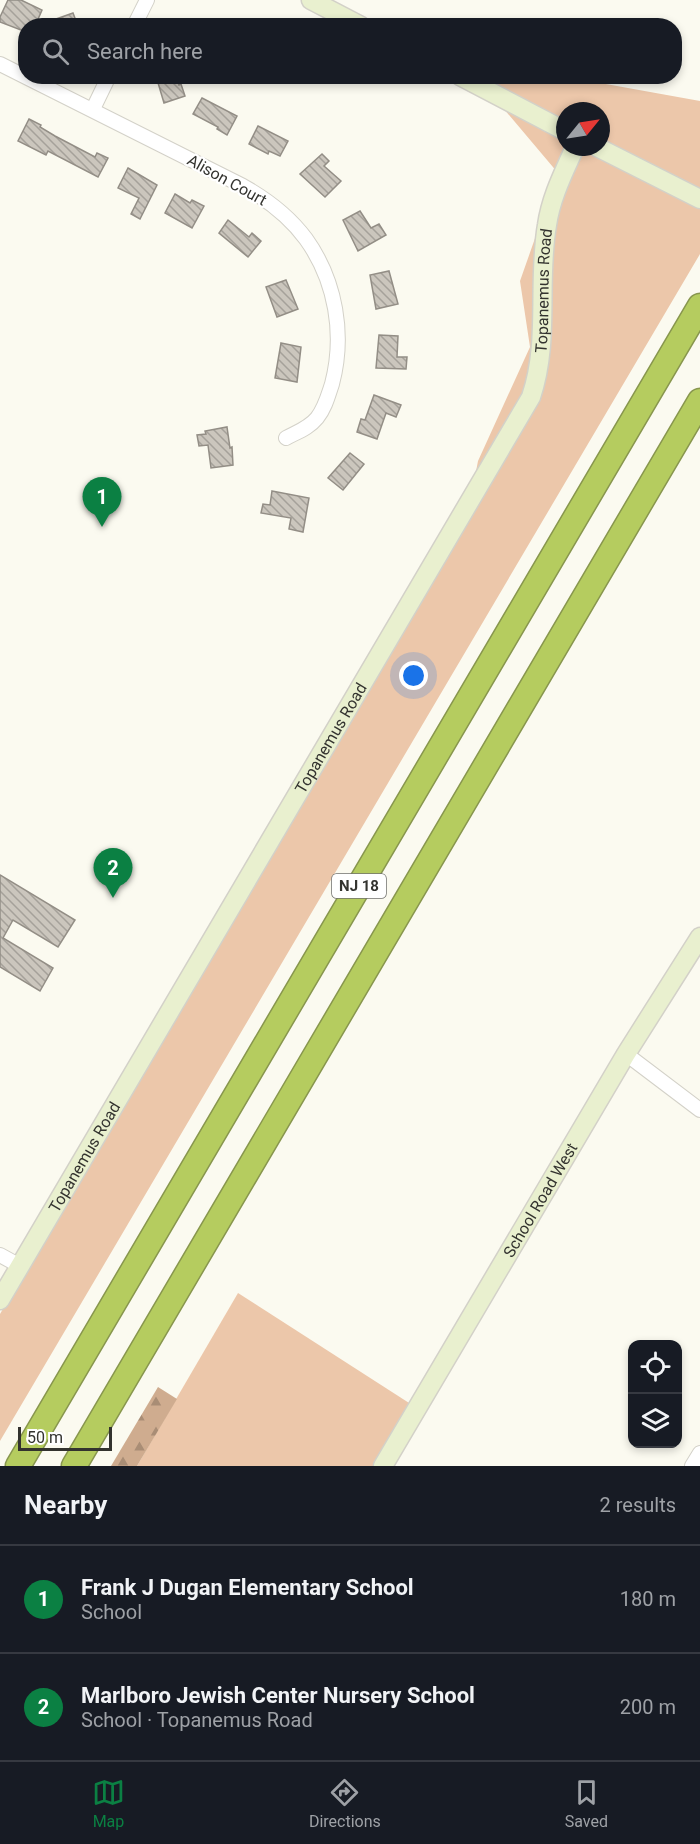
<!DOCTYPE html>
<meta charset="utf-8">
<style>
:root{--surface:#171b24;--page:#20242c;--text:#f1f3f6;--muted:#9ea1a6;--line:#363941;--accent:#0b8043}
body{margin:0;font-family:Roboto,sans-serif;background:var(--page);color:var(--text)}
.controls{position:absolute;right:18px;bottom:18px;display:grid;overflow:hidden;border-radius:12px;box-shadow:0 3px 9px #0003}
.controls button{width:54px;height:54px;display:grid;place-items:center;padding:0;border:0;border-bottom:2px solid var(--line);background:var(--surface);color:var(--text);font:30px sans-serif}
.compass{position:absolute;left:556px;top:102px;width:54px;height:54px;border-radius:50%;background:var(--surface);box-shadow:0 3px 9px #0003;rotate:60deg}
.scale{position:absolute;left:18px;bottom:15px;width:94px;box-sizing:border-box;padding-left:6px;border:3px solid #33332f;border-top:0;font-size:16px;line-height:21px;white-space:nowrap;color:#33332f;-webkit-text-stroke:4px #fff;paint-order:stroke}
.you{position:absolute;left:414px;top:676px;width:21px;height:21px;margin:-15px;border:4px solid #fff;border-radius:50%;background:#1a73e8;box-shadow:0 0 0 9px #1a73e833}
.badge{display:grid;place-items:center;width:39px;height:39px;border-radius:50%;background:var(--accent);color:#fff;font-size:20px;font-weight:700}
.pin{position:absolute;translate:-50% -50px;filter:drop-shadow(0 2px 3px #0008)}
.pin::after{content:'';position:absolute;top:32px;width:21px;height:18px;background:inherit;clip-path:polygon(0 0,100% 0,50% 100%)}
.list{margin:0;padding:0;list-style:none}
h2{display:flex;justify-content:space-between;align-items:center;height:78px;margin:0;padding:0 24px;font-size:26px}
h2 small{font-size:20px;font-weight:400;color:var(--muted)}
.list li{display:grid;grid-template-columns:39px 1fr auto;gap:18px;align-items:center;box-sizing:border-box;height:108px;padding:0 24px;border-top:2px solid var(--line)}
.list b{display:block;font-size:22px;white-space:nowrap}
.list p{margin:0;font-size:20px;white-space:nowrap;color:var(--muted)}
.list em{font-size:20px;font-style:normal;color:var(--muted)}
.icon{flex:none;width:33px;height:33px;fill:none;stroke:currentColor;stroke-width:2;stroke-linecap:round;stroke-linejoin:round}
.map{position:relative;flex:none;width:700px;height:1466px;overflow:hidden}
.search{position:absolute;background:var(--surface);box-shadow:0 3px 9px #0003;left:18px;right:18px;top:18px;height:66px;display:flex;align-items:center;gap:15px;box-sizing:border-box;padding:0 21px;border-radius:24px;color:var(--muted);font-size:22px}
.sheet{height:294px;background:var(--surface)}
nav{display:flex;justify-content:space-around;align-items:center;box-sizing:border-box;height:84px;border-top:2px solid var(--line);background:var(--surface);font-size:16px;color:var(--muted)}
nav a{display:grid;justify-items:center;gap:3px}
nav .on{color:var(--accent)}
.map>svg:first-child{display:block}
</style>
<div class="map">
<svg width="700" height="1466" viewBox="0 0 700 1466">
<defs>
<pattern id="forest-firs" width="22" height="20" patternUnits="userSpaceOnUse" patternTransform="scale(1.5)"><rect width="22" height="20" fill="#cfac8f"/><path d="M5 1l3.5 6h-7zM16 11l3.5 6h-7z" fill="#a98d75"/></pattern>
<pattern id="building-back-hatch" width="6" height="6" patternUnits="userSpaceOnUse" patternTransform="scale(1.5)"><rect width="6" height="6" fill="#cbc6bd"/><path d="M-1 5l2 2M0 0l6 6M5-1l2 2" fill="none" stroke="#a5a19a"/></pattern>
</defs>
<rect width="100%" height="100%" fill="#fbfaf0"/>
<!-- grass -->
<g fill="#ecc7aa" fill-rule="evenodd">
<path d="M461,77H567L700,101V254L0,1441V1314L466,523L478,461L530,347L520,281L558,173L487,89ZM565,111H601V147H565Z"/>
<polygon points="238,1293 420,1410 386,1466 137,1466"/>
</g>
<!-- forest -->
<polygon fill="url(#forest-firs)" points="158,1387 177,1399 137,1466 111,1466"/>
<!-- building -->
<g fill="url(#building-back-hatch)" stroke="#938e86" stroke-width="1.5">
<polygon points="8,0 21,0 42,10 35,26 26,26 26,32 0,22 0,17"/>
<polygon points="73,13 78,26 43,26 42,24"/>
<polygon points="156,76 176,76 179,85 181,84 185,96 164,103"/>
<polygon points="202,98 237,116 227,135 217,129 218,127 193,114"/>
<polygon points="29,119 41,125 40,127 55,136 95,157 97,153 108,158 98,177 48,151 46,155 18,141"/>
<polygon points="258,126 288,141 280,156 269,151 268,154 249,144"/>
<polygon points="322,154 329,161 324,166 341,181 325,197 300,174"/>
<polygon points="128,168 157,185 140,219 131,214 139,198 118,188"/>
<polygon points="175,194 190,203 192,200 204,206 192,228 165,213"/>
<polygon points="360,211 371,228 379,224 386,235 358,251 343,220"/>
<polygon points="228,220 249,237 252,233 261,241 248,257 219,233"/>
<polygon points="389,271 398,304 376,309 370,275"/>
<polygon points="286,280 298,309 277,317 266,287"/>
<polygon points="379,335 398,336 397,357 407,357 406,369 376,368"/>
<polygon points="281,343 301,347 297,382 275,378"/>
<polygon points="374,395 401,405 396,417 386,413 377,439 357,432 361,419 365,420"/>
<polygon points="227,427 230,448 232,447 233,465 211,468 208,445 199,446 197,435 206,434 205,431"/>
<polygon points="350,453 364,464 343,490 328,478"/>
<polygon points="272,491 309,498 303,532 289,529 291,518 261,513 263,504 270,505"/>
<polygon points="0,875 75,920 58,947 13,920 3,938 53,968 40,991 0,967"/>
</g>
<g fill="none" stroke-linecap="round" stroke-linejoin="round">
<defs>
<g id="street">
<polyline points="134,26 147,0"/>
<path d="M0,64L243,186C268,200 289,216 306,239C336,281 345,335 332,384C328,396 325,408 317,418C309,428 297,432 286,438"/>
<polyline points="93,109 109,76"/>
<polyline points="626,1054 700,1110"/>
<polyline points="0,1255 20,1266"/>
<polyline points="692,1466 700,1453"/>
</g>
<g id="secondary">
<polyline points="311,0 361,26"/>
<polyline points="460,76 565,131"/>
<polyline points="597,147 700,199"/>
<path id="s1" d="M0,1300L531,397C550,341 537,282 547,225C551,197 564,172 575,147"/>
<path id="s2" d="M383,1466L626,1054L700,937"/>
</g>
<g id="highway">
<polyline points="18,1466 700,306"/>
<polyline points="74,1466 700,401"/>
</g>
</defs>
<!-- street casing -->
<use href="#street" stroke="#d3d1c8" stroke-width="16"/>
<!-- secondary casing -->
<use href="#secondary" stroke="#d3d1c8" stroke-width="21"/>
<!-- highway casing -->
<use href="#highway" stroke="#88964e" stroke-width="27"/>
<!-- street -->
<use href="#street" stroke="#fff" stroke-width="14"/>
<!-- secondary -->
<use href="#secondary" stroke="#e9f0cf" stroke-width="18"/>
<!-- highway -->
<use href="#highway" stroke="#b5cc5f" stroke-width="24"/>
</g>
<g text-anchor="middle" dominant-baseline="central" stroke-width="4.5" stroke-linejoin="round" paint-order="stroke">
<!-- shield labels -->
<rect fill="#fff" stroke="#70706d" stroke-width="1.5" x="332" y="874" width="54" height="24" rx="4.5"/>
<g font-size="15" font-weight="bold" fill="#33332f">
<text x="359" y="886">NJ 18</text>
</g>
<!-- street labels -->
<g font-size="16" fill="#33332f" stroke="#fff">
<text transform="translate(227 180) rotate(29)">Alison Court</text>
<text stroke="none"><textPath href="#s1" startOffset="1155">Topanemus Road</textPath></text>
<text stroke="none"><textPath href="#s1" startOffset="652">Topanemus Road</textPath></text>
<text stroke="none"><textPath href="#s1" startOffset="166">Topanemus Road</textPath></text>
<text stroke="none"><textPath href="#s2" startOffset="309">School Road West</textPath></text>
</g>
</g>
</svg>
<div class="controls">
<button><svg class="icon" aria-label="locate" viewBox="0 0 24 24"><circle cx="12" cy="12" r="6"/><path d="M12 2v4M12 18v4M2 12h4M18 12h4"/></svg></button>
<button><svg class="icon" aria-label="layers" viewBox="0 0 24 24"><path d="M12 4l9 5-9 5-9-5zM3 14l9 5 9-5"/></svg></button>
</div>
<svg class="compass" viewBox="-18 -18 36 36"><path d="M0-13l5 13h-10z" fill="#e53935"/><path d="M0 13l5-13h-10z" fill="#9ea1a6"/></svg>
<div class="scale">50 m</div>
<div class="you"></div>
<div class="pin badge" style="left:102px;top:527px">1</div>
<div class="pin badge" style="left:113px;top:898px">2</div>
<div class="search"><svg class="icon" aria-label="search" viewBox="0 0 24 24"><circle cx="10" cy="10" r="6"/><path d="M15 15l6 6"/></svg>Search here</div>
</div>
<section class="sheet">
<h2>Nearby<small>2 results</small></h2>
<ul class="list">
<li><span class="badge">1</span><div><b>Frank J Dugan Elementary School</b><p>School</p></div><em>180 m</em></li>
<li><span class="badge">2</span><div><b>Marlboro Jewish Center Nursery School</b><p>School · Topanemus Road</p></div><em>200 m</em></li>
</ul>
</section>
<nav>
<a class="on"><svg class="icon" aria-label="map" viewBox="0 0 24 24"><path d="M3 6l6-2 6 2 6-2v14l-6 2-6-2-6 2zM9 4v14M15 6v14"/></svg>Map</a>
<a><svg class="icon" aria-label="directions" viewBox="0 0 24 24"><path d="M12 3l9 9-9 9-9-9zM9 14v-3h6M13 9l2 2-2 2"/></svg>Directions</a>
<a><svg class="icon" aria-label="saved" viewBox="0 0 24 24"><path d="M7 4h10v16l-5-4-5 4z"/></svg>Saved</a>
</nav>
